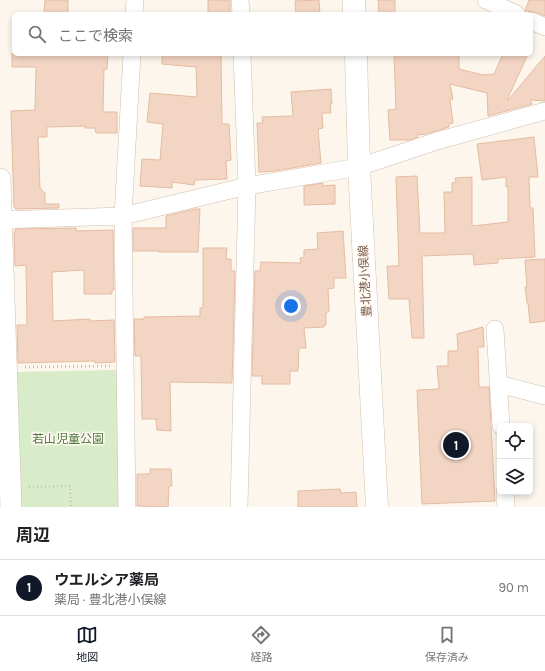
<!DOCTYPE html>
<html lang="ja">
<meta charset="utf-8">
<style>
:root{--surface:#fff;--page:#f6f6f6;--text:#202124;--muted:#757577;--line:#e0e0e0;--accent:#111827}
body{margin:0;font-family:Karla,"Noto Sans JP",sans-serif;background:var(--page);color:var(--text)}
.controls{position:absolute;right:12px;bottom:12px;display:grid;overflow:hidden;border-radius:6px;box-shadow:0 2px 6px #0003}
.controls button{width:36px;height:36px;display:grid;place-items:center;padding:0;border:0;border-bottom:1px solid var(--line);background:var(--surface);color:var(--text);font:20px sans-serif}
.you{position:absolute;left:291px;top:306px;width:14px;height:14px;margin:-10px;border:3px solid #fff;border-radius:50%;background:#1a73e8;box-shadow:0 0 0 6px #1a73e833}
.badge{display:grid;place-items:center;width:26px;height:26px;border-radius:50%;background:var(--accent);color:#fff;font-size:13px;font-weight:700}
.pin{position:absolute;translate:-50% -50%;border:2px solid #fff;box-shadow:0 1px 4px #0006}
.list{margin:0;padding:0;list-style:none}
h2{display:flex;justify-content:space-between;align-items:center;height:52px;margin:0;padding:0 16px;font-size:17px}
h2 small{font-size:13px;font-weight:400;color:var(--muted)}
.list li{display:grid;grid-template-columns:26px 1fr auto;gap:12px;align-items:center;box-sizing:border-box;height:56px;padding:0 16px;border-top:1px solid var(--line)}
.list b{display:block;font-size:15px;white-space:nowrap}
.list p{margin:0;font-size:13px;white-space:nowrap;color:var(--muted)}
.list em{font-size:13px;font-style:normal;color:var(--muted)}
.icon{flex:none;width:22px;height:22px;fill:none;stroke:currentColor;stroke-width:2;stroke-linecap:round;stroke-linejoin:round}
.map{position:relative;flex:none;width:545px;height:507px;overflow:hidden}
.search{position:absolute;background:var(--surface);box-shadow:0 2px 6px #0003;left:12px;right:12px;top:12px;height:44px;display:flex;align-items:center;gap:10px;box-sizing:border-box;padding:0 14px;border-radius:6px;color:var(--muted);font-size:15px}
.sheet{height:108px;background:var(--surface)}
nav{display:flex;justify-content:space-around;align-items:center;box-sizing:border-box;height:56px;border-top:1px solid var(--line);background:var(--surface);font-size:11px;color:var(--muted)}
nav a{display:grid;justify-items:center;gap:2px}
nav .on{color:var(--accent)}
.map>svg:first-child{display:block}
</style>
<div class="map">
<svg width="545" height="507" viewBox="0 0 545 507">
<rect width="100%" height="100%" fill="#fdf6ec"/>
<!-- green -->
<polygon fill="#d8ecc9" points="117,370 119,507 20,507 17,372"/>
<!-- building -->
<g fill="#f3d5c3" stroke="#e6bba3">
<polygon points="45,0 68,0 68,14 44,14"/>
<rect x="208" y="0" width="22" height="14"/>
<polygon points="319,0 320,14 296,14 295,1"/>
<polygon points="378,0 395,0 395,14 379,14"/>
<polygon points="529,0 545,0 545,16 535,12 525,11"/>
<polygon points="12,54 108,54 107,69 104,69 103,112 117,112 117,133 96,133 95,128 85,128 85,126 47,127 47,137 38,137 40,188 45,193 45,204 59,204 59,208 16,209 14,207 11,111 35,110 36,67 12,67"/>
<polygon points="162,54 221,54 222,124 229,124 231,160 226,161 227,179 195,180 194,185 172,182 172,188 140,186 142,159 160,160 163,124 147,122 150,93 197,97 196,67 162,64"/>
<polygon points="394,54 459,54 459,69 483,75 494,74 503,54 528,54 507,100 508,100 545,56 545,101 530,100 532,104 488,116 487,93 450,84 453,99 450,100 453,123 449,124 449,127 426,134 417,135 418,137 410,140 390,140 388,110 396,109"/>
<polygon points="331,89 332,104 330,104 331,113 322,113 323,128 318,129 321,163 275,171 259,172 257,123 263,123 262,117 293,116 291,92"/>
<polygon points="534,137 538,177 529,177 530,208 533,208 535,257 498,259 498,263 474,265 473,254 422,256 424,338 412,338 409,299 389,299 387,266 399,266 396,177 417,176 420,233 445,233 444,192 452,192 452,183 456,182 455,178 472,177 472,226 508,222 508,186 506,187 506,177 482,180 477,144"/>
<polygon points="323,183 323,186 335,185 335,204 304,205 304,186"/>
<polygon points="195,209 200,209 198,252 159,252 159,251 133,251 133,228 166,228 166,216"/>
<polygon points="76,228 76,231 113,230 114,290 112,290 112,294 84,294 84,270 52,272 53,321 90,319 90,321 114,320 115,362 95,363 95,361 18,363 17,325 27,325 26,265 15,266 14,232 16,229"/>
<polygon points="343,231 346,278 334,278 334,288 328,289 329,311 326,313 326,325 324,325 324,327 304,328 306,348 299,348 298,371 290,371 290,384 262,384 262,376 252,376 255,271 260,271 261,262 301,263 300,258 304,257 304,250 318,249 317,233"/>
<polygon points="203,248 227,248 226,259 231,259 231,271 235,271 232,383 170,382 171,431 157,430 156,419 142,419 141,356 135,356 134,319 144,319 144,317 200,316 200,308 203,308"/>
<polygon points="545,259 545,321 530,323 528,303 527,303 525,287 527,287 525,260"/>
<polygon points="483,327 484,347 478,347 479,387 489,387 495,501 422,504 417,390 439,389 437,366 448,366 448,351 458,351 457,334"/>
<polygon points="150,469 171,469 172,486 169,486 168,507 137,506 137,474 150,474"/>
<polygon points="340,489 341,493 356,492 357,507 298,507 298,491"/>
</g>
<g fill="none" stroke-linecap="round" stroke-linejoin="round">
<defs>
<g id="minor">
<polyline points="240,0 241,14"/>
<polyline points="486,0 516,14"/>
<polyline points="134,14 135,0"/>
<polyline points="531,21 545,27"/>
<polyline points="0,220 123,216 247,186 359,167 437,141 545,111"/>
<polyline points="495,329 501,426"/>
<polyline points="498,384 545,396"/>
<polyline points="505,492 506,507"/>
<polyline points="127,507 123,216 132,54"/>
<polyline points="239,507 247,186 242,54"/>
</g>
<polyline id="tertiary" points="0,179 11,507"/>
<g id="secondary">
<polyline points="354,0 354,14"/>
<polyline points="356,54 359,167 377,507"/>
</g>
</defs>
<!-- minor casing -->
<use href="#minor" stroke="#d1beb0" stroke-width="18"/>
<!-- tertiary casing -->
<use href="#tertiary" stroke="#d1beb0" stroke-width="22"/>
<!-- secondary casing -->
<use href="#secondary" stroke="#d6c0b0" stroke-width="23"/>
<!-- path -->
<g stroke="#d9b8a5" stroke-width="2.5" stroke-dasharray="1 3" stroke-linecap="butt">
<polyline points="25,367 110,366"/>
<polyline points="29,487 70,486 71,507"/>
</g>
<!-- minor -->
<use href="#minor" stroke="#fff" stroke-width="17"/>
<!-- tertiary -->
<use href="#tertiary" stroke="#fff" stroke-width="21"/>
<!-- secondary -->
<use href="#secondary" stroke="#fff" stroke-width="22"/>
</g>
<g text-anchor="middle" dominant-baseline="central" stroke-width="3" stroke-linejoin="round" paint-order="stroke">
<!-- street labels -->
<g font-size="12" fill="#7a5c4d" stroke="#fffaf3">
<text transform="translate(365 281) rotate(-93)">豊北港小俣線</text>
</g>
<!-- park labels -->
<g font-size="12" fill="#537a41" stroke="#fffaf3">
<text x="68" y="439">若山児童公園</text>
</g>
</g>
</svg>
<div class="controls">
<button><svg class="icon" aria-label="locate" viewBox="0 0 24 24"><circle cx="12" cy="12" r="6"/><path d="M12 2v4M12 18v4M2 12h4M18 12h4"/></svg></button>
<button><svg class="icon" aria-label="layers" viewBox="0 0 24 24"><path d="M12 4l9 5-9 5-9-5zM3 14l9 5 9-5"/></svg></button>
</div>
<div class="you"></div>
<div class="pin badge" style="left:456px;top:445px">1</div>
<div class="search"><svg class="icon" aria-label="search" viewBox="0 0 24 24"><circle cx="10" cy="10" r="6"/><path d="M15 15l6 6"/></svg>ここで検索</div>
</div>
<section class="sheet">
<h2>周辺<small></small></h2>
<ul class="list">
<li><span class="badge">1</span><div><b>ウエルシア薬局</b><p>薬局 · 豊北港小俣線</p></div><em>90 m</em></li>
</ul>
</section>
<nav>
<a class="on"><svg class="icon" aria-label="map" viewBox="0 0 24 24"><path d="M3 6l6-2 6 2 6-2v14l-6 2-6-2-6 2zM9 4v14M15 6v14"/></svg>地図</a>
<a><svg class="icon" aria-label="directions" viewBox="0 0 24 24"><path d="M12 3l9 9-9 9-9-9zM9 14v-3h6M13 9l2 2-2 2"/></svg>経路</a>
<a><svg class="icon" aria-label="saved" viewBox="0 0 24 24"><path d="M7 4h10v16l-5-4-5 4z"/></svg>保存済み</a>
</nav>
